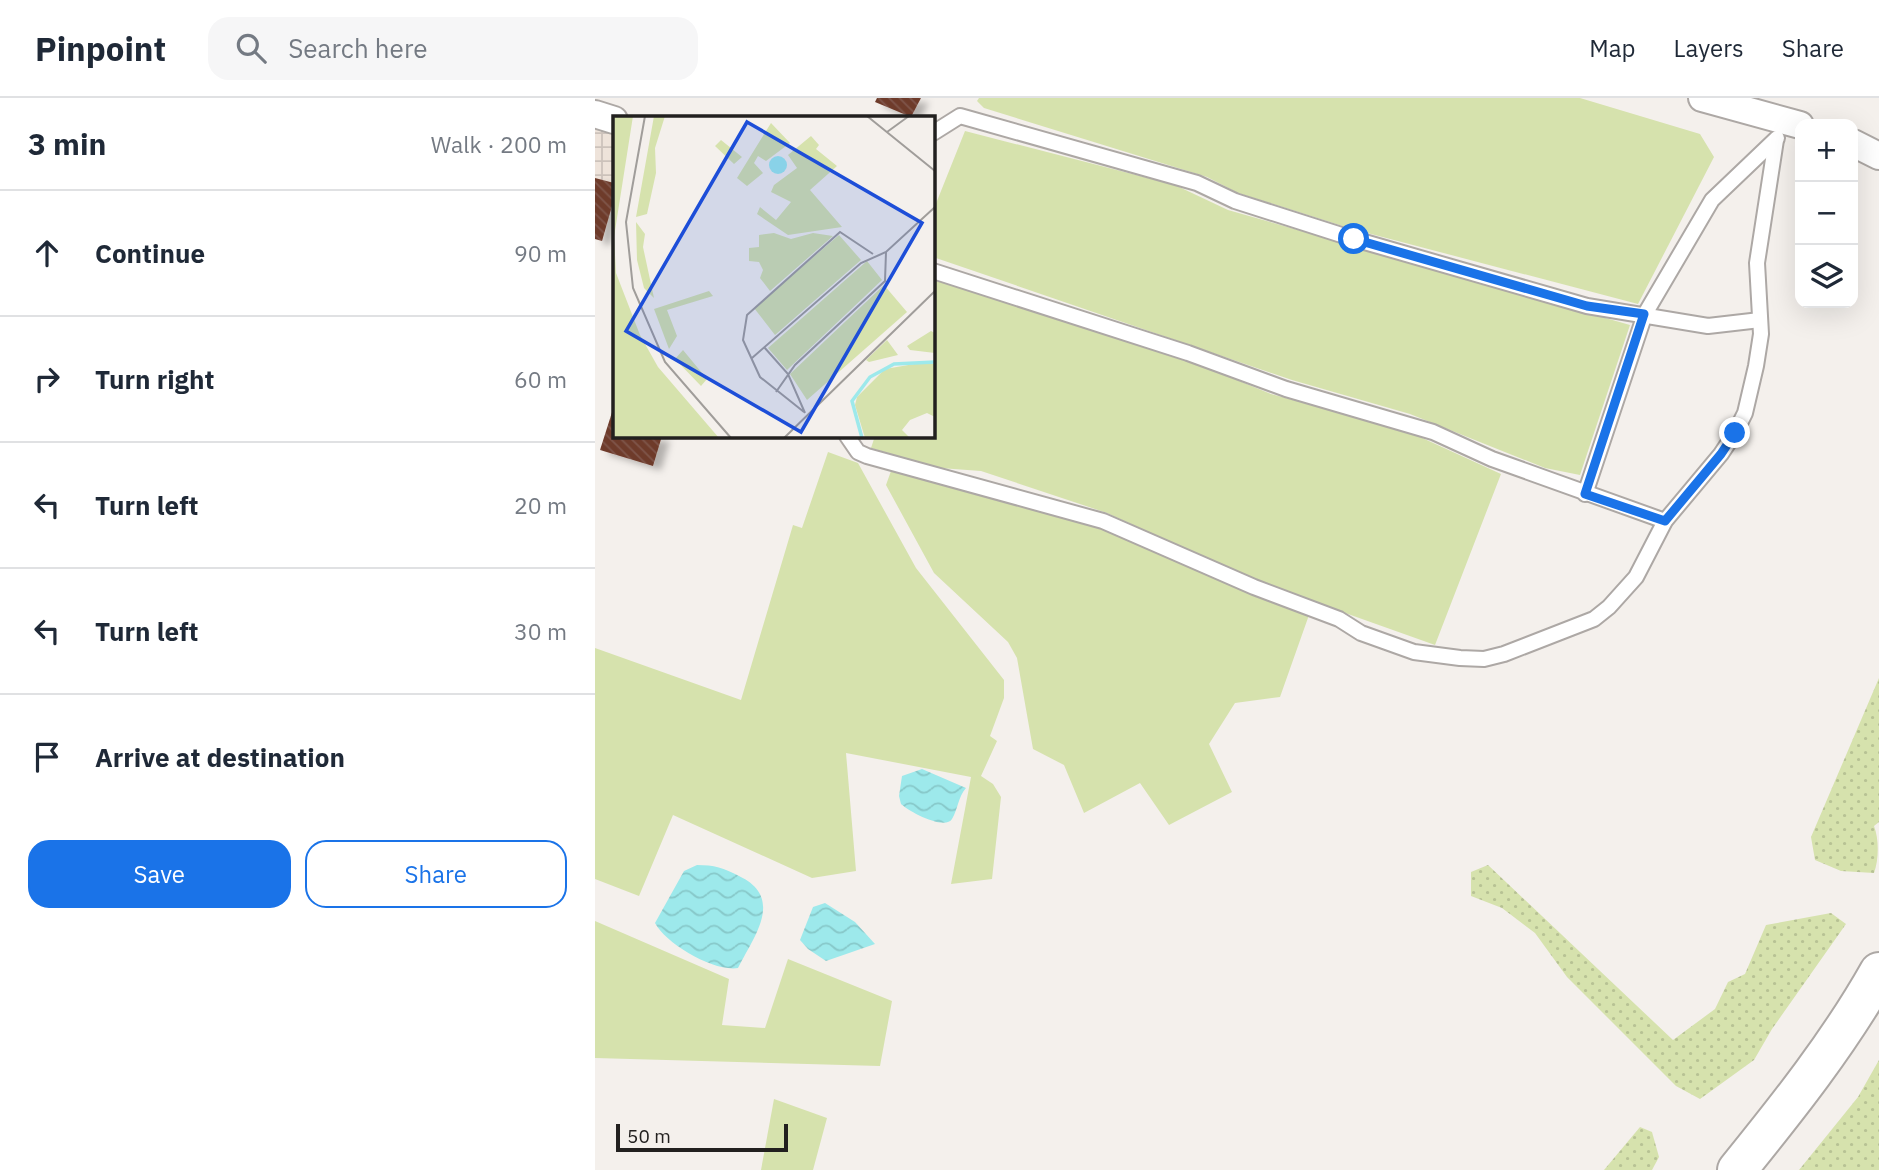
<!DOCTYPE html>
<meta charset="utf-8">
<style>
:root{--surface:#fff;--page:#f6f6f7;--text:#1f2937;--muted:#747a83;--line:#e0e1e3;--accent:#1a73e8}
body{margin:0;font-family:"IBM Plex Sans",sans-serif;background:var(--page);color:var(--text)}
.controls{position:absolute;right:21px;top:21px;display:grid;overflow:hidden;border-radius:14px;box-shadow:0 7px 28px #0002}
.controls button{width:63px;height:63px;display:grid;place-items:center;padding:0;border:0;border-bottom:2px solid var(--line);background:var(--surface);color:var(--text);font:35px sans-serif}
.scale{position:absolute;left:21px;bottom:18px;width:172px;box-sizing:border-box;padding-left:7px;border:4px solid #22201f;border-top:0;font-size:19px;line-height:24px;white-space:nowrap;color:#22201f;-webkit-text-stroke:5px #f4f0ec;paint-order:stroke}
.stop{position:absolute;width:21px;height:21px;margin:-16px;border:5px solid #1a73e8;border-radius:50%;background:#fff}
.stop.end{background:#1a73e8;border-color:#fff;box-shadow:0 2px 7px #0008}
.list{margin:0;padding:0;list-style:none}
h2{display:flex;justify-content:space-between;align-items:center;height:91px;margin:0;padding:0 28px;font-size:30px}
h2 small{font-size:23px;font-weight:400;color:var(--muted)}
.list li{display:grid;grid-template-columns:46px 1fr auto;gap:21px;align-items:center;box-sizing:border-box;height:126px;padding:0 28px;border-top:2px solid var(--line)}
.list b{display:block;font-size:26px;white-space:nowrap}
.list em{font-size:23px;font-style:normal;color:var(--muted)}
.actions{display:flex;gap:14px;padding:21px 28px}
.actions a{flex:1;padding:16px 0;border:2px solid var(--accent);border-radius:21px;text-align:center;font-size:24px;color:var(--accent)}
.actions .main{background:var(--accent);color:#fff}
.icon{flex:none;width:38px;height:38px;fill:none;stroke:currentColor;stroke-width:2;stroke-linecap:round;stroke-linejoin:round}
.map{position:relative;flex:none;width:1284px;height:1072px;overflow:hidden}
header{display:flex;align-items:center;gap:42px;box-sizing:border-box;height:98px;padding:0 35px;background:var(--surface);border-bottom:2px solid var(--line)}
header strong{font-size:33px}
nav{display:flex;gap:38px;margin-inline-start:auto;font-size:24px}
.search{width:490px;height:63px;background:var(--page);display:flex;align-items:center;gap:18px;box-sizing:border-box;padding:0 24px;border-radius:21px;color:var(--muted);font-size:26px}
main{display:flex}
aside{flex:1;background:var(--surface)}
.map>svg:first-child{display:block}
</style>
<header>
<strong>Pinpoint</strong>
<div class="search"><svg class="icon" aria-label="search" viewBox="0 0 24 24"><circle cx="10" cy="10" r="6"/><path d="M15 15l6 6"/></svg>Search here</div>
<nav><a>Map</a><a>Layers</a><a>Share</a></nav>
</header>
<main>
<aside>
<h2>3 min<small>Walk · 200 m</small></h2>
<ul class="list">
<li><svg class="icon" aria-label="ahead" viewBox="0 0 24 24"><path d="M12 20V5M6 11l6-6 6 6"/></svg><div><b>Continue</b></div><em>90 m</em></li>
<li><svg class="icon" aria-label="right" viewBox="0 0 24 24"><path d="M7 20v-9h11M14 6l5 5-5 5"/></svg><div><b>Turn right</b></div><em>60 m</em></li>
<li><svg class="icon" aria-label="left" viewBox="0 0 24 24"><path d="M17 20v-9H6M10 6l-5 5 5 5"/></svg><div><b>Turn left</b></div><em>20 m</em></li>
<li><svg class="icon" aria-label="left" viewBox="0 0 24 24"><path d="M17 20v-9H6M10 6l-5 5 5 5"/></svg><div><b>Turn left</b></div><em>30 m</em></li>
<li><svg class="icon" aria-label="arrive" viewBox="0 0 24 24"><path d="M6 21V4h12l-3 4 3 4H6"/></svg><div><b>Arrive at destination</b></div></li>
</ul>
<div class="actions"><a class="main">Save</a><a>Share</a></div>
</aside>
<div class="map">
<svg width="1284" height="1072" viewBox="0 0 1284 1072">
<defs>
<pattern id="industrial-grid" width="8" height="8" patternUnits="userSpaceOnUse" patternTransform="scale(1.75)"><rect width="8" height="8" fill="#eee3da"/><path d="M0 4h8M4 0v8" fill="none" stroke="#ccc2bb"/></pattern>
<pattern id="grass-dots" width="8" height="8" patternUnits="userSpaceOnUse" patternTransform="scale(1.75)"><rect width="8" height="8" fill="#d6e2ad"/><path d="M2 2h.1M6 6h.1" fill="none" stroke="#b7c294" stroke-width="1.8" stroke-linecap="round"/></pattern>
<pattern id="water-waves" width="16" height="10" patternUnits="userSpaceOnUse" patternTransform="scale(1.75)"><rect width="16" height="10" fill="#9de9eb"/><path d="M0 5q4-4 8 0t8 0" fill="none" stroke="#87c8c9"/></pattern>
<pattern id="building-back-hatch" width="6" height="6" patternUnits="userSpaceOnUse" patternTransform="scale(1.75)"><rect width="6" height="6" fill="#6e3b2c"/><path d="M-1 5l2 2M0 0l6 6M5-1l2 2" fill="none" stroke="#7e5549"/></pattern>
<filter id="shadow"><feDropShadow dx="8" dy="4.5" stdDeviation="3.5" flood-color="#0004"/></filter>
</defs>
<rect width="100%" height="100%" fill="#f4f0ec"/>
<!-- industrial -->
<polygon fill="url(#industrial-grid)" points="0,29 19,35 19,101 7,143 0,141"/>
<!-- grass -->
<g fill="url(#grass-dots)">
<path d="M1284,580V724L1279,728C1284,741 1284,761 1279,775L1246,773L1220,762L1216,739Z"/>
<polygon points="893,767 1078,942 1120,911 1133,884 1150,876 1171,827 1236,815 1251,826 1177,931 1159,962 1105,1001 1081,988 972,879 940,835 907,810 876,798 876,774"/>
<polygon points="1284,962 1284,1072 1204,1072 1263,999"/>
<polygon points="1045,1029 1057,1034 1064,1059 1057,1072 1009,1072"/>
</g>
<!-- garden -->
<g fill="#d6e2ad">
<polygon points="384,0 985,0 1105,36 1119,59 1043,206 757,131 643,95 612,79 389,10 382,3"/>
<polygon points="370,33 580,87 633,112 1035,227 985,377 950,370 815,316 697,282 338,159 338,113"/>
<polygon points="338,181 615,271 676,296 812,333 906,376 840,547 663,484 512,415 386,373 345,370 276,350 280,338 338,338"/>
<polygon points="233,354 263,365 321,470 409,582 409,600 395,638 402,643 386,678 398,686 406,699 397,781 356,786 376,679 251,655 261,773 217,780 78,717 44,798 0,781 0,550 146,602 198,427 207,430"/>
<polygon points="296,373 506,429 714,517 685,599 640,605 614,646 637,694 574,727 545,685 489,715 469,667 438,651 422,560 413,544 339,475 291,387"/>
<polygon points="0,823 134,881 127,927 170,930 193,861 297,903 285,968 0,960"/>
<polygon points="179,1001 232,1020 218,1072 166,1072"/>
</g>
<!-- water -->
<g fill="url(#water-waves)">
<path d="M327,671L371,690C363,699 363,711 357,721C350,733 313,713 306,706L304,698L307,678Z"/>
<path d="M102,767C119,767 129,770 144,778C190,800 159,838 143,870C119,874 71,846 60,825L89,773Z"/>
<polygon points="230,805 260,824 280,846 231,863 213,851 205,842 218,809"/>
</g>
<!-- building -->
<g fill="url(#building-back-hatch)" filter="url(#shadow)">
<polygon points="282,0 326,0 316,19 280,4"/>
<polygon points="0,80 19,85 19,101 7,143 0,141"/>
<polygon points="19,308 19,338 67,338 58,368 5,352"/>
</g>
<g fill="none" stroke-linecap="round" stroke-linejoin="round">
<defs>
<g id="lane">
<polyline points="338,35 365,18 602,85 640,103 759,141 992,208 1113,228 1165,222"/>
<polyline points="338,173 593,255 691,291 838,334 897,361 1070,423"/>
<polyline points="252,338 263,354 272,358 508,423 659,489 744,521 766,535 819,554 865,560 889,561 909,556 999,521 1014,509 1041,479 1070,423 1126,356 1140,335 1150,315 1161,268 1166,236 1162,165 1181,42"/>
<polyline points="990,396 1050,216 1117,102 1182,40"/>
</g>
<g id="street">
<polyline points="1107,0 1205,27"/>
<polyline points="0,16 19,22"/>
<polyline points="1258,45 1284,58"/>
</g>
<path id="primary" d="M1142,1072C1193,1009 1244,945 1284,874"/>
</defs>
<!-- lane casing -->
<use href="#lane" stroke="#ada8a5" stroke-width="18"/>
<!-- street casing -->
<use href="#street" stroke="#ada8a5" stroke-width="30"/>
<!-- primary casing -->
<use href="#primary" stroke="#ada8a5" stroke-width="42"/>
<!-- lane -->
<use href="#lane" stroke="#fff" stroke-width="14"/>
<!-- street -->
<use href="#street" stroke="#fff" stroke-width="26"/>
<!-- primary -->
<use href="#primary" stroke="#fff" stroke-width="38"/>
</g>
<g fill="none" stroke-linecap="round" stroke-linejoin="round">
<!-- route -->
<polyline stroke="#1a73e8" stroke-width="9" points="759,141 992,208 1049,216 990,396 1070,423 1126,356 1140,335"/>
</g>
<!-- overview -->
<g transform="translate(18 18)">
<rect width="322" height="322" fill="#f4f0ec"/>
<path d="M0,0H20L1,121L3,157L27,219L45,251L106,322H0ZM41,0H52L42,32L43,57L34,98L23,101ZM23,106L32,118L30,131L41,182L31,172L24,144ZM96,175L100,180L54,194L64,220L56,233L41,193ZM70,234L94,263L88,270L62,243ZM307,247L322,248V301L314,297L297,304L289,314L297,322H252L242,289L244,281L272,253Z" fill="#d6e2ad"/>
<path d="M158,7L177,27L153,45L145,40L141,47L150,57L134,70L124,62ZM198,20L206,29L203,33L224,50L197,74L229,111L175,119L144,98L147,91L163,104L178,86L158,76L161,69L184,52L175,39ZM108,24L129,41L121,48L102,30ZM161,117L178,123L200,117L220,120L157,175L147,162L150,154L146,146L136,145V132L146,131V119ZM226,119L248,144L162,219L141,192ZM254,145L269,164L174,254L155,232ZM271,169L294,196L194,284L177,258ZM318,215L322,217V237L297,234L294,230ZM274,224L285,239L256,246L253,244Z" fill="#d6e2ad"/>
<path d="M156 49a9 9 0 1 1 18 0a9 9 0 1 1-18 0Z" fill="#9de9eb"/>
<path fill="none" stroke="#9de9eb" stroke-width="3.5" d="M249,322L239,285L257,261L281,248L322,246"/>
<path fill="none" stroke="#a09d9a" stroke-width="2" d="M32,0L13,106L20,172L52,246L118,322M254,0L322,55M274,16L296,0M151,231L175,258L192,297M139,242L248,147L273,136L322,91M163,276L182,249L272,165L273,136M191,296L147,261L130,224L134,199L227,116L260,138M171,322L322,175"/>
<path fill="#1d4ed8" fill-opacity="0.15" stroke="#1d4ed8" stroke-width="3.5" d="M134,6L309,107L188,316L13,215Z"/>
<rect width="322" height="322" fill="none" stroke="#22201f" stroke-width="3.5"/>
</g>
</svg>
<div class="controls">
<button>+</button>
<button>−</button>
<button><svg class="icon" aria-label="layers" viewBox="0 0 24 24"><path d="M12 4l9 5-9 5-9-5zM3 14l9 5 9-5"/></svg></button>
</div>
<div class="scale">50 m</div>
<div class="stop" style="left:759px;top:141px"></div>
<div class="stop end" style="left:1140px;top:335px"></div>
</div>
</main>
